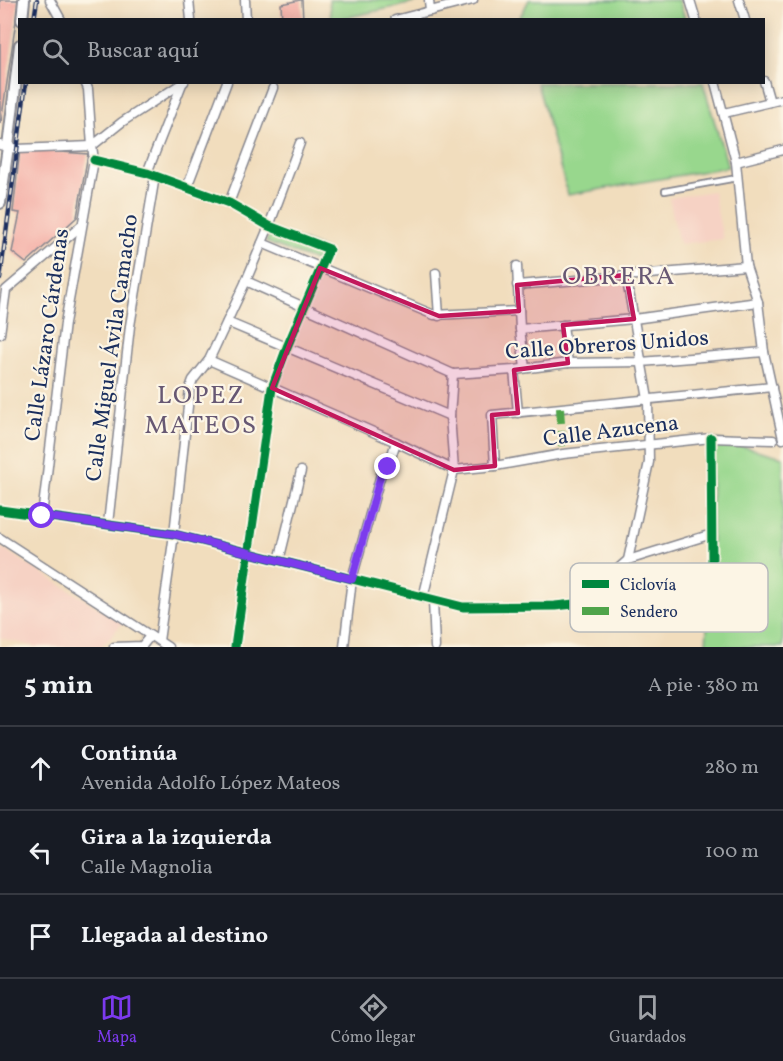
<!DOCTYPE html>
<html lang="es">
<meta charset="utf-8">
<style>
:root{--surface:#171b24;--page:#20242c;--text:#f1f3f6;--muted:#9ea1a6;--line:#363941;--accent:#7c3aed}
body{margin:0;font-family:Vollkorn,serif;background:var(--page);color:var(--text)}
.stop{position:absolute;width:18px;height:18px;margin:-14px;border:4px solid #7c3aed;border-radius:50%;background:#fff}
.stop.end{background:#7c3aed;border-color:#fff;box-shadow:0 2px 6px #0008}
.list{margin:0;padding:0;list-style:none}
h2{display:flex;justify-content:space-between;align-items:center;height:78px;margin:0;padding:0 24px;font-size:26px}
h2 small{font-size:20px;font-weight:400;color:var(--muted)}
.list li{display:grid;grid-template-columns:39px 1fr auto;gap:18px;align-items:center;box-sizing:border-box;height:84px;padding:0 24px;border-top:2px solid var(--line)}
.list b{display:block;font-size:22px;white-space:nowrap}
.list p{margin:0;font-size:20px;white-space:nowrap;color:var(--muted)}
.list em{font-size:20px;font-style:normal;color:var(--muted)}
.icon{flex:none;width:33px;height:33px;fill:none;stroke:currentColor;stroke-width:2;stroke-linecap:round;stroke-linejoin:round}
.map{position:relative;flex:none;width:783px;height:647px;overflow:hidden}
.search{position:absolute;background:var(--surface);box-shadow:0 3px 15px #0003;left:18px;right:18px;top:18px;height:66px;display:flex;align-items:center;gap:15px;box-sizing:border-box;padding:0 21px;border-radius:0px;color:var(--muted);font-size:22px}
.sheet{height:330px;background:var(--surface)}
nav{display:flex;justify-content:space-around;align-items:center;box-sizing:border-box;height:84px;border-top:2px solid var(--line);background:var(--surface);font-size:16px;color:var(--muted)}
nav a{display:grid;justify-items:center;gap:3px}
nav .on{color:var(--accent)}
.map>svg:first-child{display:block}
</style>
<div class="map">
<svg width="783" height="647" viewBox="0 0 783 647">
<rect width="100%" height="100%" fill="#fcf5e5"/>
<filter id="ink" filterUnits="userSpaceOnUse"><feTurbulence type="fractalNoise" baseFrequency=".0167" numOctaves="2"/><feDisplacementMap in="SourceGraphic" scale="12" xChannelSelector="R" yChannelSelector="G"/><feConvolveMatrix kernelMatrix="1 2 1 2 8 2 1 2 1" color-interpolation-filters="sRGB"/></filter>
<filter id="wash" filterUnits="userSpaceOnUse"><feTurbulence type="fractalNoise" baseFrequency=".008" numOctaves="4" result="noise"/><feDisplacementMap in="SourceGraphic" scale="24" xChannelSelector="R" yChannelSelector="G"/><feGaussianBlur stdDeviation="1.35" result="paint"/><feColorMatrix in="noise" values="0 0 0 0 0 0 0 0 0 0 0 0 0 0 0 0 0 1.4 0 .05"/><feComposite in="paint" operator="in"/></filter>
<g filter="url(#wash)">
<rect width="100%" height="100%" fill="#f1ddbd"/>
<!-- built -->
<g fill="#f6d2c4">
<polygon points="713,191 723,239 679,244 669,198"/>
<polygon points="0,547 123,623 101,647 36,647 0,638"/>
</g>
<!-- green -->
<g fill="#98d78d" stroke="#5a8376" stroke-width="1.5">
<polygon points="329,0 421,0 422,1 340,19 331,20"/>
<polygon points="529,0 679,0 685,19 519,19"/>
<polygon points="537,83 703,83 728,167 568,195"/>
<polygon points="272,230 324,249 318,262 266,242"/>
<polygon points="711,438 783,457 783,647 706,647 712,534"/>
</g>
<g id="blocks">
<!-- building -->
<g fill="#f3a39b">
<polygon points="0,0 19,0 1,123 0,123"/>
<polygon points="300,0 302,0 303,20 282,20 281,4"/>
<polygon points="20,149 88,154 77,217 26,263 12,252 20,213 13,212"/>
</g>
</g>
</g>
<g filter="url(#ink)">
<use href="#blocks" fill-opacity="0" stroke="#86868e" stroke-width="1.5"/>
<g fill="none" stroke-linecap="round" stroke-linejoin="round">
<defs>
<polyline id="service" points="665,191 737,178"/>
<g id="minor">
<polyline points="50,0 61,20"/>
<polyline points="189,0 191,20"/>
<polyline points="245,0 246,20"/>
<polyline points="429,0 430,11"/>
<polyline points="690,0 696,20"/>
<polyline points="739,0 745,20"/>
<polyline points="395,20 473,0"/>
<polyline points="764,81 770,102"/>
<polyline points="85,82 88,89 92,146 122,122 184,82"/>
<polyline points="715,82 736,162 746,266 758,302 764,352 783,439"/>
<polyline points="724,113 783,99"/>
<polyline points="0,145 17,149 92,146 94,160 65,323 42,516"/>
<polyline points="94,160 147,173 229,203 269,226 329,249 287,347 272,388 235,647"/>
<polyline points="736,162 783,150"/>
<polyline points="147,173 182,84"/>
<polyline points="187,187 227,82"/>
<polyline points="229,203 273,88"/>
<polyline points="262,243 434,315 519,311"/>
<polyline points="517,266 520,329 525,368"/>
<polyline points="436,273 439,316"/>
<polyline points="246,281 453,374 514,370 568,363 641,362 764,352"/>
<polyline points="517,285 746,266"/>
<polyline points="227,322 450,416"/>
<polyline points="563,325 568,363"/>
<polyline points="520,329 634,319 758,302"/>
<polyline points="0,334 6,290 81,226"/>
<polyline points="209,360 396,442 454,470 495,466 563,454 711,438 773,440"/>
<polyline points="514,370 518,413"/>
<polyline points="495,466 492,415 772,387"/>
<polyline points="0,510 174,534 463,607 555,606 659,595 694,602 708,586 712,560 711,438"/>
<polyline points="108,524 130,326 155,176"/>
<polyline points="0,538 168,647"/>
<polyline points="628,560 712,534"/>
<polyline points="279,561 301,471"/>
<polyline points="423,598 454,470 450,416 453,374"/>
<polyline points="433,600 435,647"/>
<polyline points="580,602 628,560 649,462 648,399 626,275"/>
<polyline points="159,641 174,534 190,388 193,380 209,360 246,281 269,226 300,143"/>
<polyline points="114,647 142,646 150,636"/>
<polyline points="344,647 352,579 381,474 388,467 396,442"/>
</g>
<g id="tertiary">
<polyline points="22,20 24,0"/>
<polyline points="0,203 8,147 20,45"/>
</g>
</defs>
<!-- service casing -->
<use href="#service" stroke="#86868e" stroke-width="8"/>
<!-- minor casing -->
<use href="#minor" stroke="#86868e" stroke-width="11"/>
<!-- tertiary casing -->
<use href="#tertiary" stroke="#86868e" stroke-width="14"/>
<!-- service -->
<use href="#service" stroke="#fff" stroke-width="4.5"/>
<!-- minor -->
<use href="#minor" stroke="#fff" stroke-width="8"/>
<!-- tertiary -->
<use href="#tertiary" stroke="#fff" stroke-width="10"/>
<defs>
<g id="rail">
<polyline points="34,20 37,0"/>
<polyline points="0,279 26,82"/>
</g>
</defs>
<!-- rail casing -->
<use href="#rail" stroke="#1b2f5e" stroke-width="4.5"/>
<!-- rail -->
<use href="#rail" stroke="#fcf5e5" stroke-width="2" stroke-dasharray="7" stroke-linecap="butt"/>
<!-- quiet -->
<polyline stroke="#4fa44a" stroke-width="8" stroke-dasharray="15 8" stroke-linecap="butt" points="560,408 563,454"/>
<defs>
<g id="cycleway">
<polyline points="94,160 147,173 229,203 269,226 329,249 287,347 272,388 235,647"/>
<polyline points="0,510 174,534 463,607 555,606 659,595 694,602 708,586 712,560 711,438"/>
</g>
</defs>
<!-- cycleway casing -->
<use href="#cycleway" stroke="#fcf5e5" stroke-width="13"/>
<!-- cycleway -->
<use href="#cycleway" stroke="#00873e" stroke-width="9"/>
</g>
</g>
<g fill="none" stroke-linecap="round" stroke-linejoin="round" filter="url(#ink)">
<!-- route -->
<polyline stroke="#7c3aed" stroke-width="8" points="42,516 174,534 352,579 381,474 388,467"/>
</g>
<!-- marked area -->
<path fill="#c2185b" fill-opacity="0.2" stroke="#c2185b" stroke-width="4.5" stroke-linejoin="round" d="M320,268L439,316L519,311L517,285L626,275L634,319L563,325L568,363L514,370L518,413L492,415L495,466L454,470L272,388Z"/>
<g text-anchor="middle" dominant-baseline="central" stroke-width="4.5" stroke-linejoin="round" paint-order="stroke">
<!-- street labels -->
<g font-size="22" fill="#1b2f5e" stroke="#fcf5e5">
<text transform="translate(48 335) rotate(-82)">Calle Lázaro Cárdenas</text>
<text transform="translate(607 346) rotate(-4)">Calle Obreros Unidos</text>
<text transform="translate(113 348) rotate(-82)">Calle Miguel Ávila Camacho</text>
<text transform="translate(611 432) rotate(-7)">Calle Azucena</text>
</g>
<!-- quarter labels -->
<g font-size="26" letter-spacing="1.5" fill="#675873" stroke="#fcf5e5">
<text x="619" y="277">OBRERA</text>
<text x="201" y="396">LOPEZ<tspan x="201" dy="30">MATEOS</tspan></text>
</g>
</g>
<!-- legend -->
<rect x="570" y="563" width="198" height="69" rx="9" fill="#fcf5e5" stroke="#b8babc" stroke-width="1.5"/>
<rect x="582" y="580" width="27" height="8" fill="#00873e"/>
<rect x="582" y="607" width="27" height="8" fill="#4fa44a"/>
<g font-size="16" fill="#1b2f5e">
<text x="620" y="590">Ciclovía</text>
<text x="620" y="617">Sendero</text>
</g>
</svg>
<div class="stop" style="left:42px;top:516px"></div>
<div class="stop end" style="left:388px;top:467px"></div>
<div class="search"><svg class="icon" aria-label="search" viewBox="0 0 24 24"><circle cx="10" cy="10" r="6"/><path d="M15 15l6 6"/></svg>Buscar aquí</div>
</div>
<section class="sheet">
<h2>5 min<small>A pie · 380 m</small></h2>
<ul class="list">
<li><svg class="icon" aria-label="ahead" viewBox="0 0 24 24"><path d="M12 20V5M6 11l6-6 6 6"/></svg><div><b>Continúa</b><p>Avenida Adolfo López Mateos</p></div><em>280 m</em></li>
<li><svg class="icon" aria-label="left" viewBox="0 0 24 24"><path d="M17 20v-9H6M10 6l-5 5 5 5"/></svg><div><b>Gira a la izquierda</b><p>Calle Magnolia</p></div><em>100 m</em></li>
<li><svg class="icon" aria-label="arrive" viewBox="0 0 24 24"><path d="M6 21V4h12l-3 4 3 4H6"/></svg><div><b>Llegada al destino</b></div></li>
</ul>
</section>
<nav>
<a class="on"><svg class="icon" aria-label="map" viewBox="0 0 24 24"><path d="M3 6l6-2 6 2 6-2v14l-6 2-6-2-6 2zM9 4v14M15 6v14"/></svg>Mapa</a>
<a><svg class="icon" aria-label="directions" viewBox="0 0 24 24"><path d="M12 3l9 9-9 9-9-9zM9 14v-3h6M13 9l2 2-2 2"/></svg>Cómo llegar</a>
<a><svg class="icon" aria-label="saved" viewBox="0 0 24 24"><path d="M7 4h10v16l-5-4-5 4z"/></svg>Guardados</a>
</nav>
